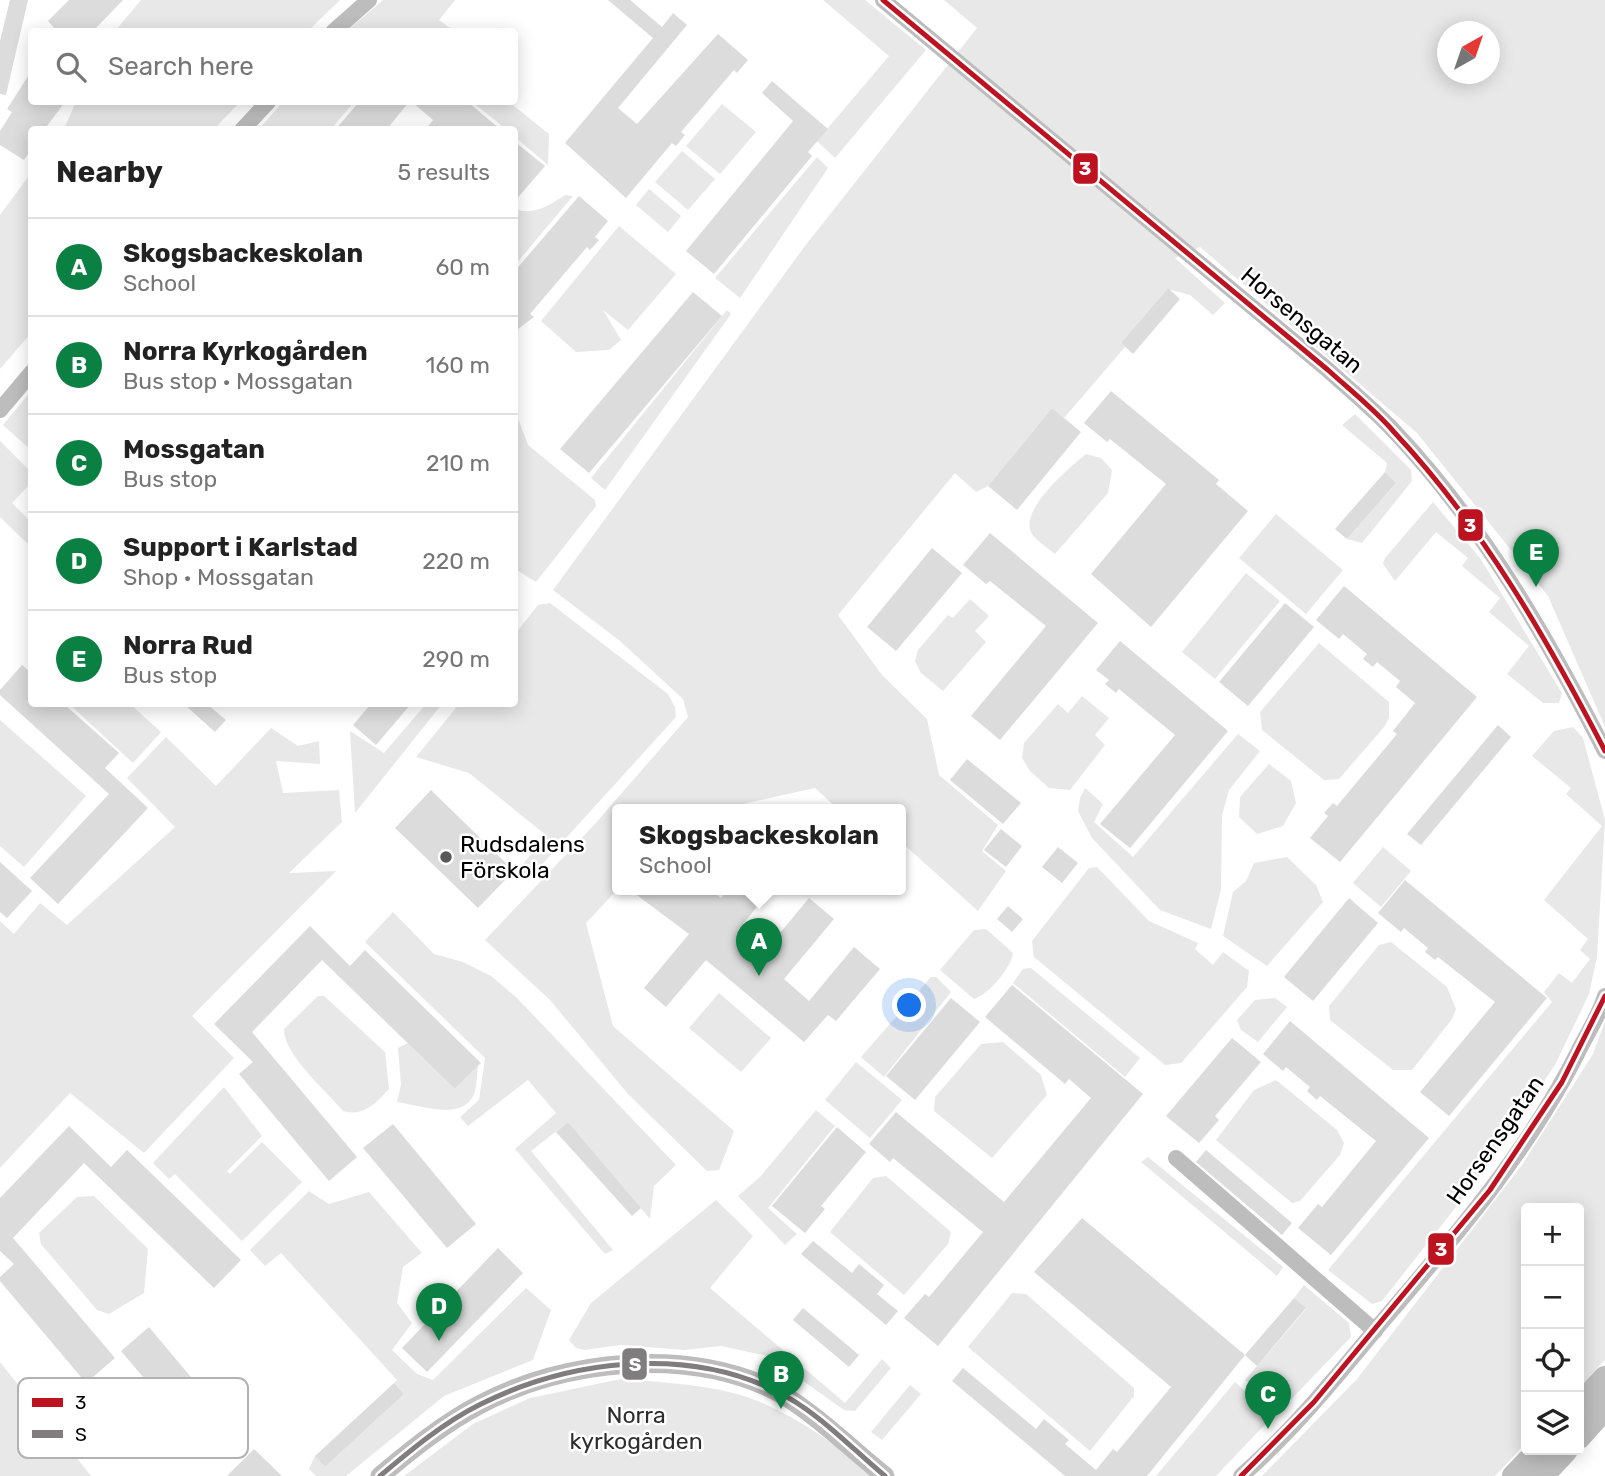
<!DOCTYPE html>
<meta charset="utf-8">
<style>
:root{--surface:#fff;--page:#f2f2f2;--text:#222;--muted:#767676;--line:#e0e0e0;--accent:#0b8043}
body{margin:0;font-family:Rubik,sans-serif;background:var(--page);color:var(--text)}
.controls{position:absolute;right:21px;bottom:21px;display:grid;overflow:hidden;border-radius:7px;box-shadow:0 4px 18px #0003}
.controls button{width:63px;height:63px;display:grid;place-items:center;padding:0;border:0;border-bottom:2px solid var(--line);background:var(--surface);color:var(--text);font:35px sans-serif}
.compass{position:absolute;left:1437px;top:21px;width:63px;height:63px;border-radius:50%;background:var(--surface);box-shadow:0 4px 18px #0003;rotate:40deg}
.you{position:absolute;left:910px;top:1006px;width:24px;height:24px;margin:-18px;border:5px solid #fff;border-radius:50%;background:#1a73e8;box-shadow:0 0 0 10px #1a73e833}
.badge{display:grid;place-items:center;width:46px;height:46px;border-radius:50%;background:var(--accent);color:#fff;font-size:23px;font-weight:700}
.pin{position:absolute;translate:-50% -58px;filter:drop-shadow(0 2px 4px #0008)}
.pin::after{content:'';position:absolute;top:37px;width:24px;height:21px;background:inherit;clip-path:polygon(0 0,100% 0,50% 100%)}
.popup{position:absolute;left:612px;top:804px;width:294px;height:91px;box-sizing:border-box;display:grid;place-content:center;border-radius:7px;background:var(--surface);filter:drop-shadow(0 2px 5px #0005);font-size:23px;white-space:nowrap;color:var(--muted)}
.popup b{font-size:26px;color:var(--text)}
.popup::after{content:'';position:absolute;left:50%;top:100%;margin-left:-14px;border:14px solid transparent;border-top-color:var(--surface)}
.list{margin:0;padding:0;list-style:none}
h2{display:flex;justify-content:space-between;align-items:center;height:91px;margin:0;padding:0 28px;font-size:30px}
h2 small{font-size:23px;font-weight:400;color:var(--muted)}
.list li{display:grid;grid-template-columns:46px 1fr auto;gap:21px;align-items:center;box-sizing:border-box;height:98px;padding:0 28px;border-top:2px solid var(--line)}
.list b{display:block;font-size:26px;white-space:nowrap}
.list p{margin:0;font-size:23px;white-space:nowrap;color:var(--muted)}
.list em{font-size:23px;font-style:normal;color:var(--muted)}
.icon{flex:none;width:38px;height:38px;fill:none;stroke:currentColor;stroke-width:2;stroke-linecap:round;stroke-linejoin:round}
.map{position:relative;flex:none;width:1605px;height:1476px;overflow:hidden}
.search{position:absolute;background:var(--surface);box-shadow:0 4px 18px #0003;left:28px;top:28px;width:490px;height:77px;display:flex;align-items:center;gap:18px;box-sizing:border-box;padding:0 24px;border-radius:7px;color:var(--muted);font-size:26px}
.panel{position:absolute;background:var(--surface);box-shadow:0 4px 18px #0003;left:28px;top:126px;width:490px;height:581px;border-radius:7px}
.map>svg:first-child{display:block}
</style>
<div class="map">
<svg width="1605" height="1476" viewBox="0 0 1605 1476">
<rect width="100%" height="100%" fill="#fff"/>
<!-- green -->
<g fill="#e8e8e8" fill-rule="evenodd">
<polygon points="141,0 340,0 308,31 115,31"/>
<polygon points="383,0 455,0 439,20 454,31 347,31"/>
<polygon points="823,0 865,0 926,50 835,158 817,141 889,56"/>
<path d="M944,0H1605V727L1548,596L1417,433L1200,247L1175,258L1225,303L1213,315L1190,295L1167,289L1121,343L1125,347L1064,418L1052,408L988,486L976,492L955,473L838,615L882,675L927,719L939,775L998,825L982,851L1006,871L978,911L901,842V810H839L815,788L715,810H617V890L586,923L613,1026L734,1131L719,1170L707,1171L628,1094L550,1000L485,940L594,825L688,717L683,699L620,641L553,590L805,246L977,28ZM1448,32H1490V74H1448Z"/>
<polygon points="76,102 240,102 214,129 64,129"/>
<polygon points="283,102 354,102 331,129 259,129"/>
<polygon points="472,102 509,102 549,134 548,165 515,137 514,130 506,129"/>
<polygon points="722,104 756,132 720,174 686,146"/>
<polygon points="682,151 715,179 688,210 655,182"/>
<polygon points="817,157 828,168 740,298 715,278"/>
<polygon points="31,173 31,333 0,369 0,215"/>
<polygon points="649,189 681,216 668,232 636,205"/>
<path d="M565,195L573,196L515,265V209C533,216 550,205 565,195Z"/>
<polygon points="619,226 676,274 628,330 603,310 621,340 609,350 576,352 541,321"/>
<polygon points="727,310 731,314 605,490 591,478"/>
<polygon points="31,391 31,450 3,425"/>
<polygon points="1355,414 1411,470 1412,481 1362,543 1347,539 1396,483 1385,472 1387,463 1342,425"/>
<polygon points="519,421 528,445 595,500 596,506 536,582 515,569 514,422"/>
<polygon points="0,441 31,472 31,483 12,503 31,522 31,547 0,517"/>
<path d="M1086,454L1101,458L1112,470L1108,493L1055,554C1048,548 1035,540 1031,532C1020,509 1070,467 1086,454Z"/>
<polygon points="1433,502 1480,558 1562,693 1559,703 1543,703 1507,674 1529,646 1489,612 1500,598 1462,566 1468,558 1436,532 1395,581 1383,564 1385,558"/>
<polygon points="1276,514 1343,570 1306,614 1239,558"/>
<polygon points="1246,573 1280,601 1215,679 1182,652"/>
<polygon points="970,599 989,616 975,631 986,642 943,691 921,673 915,661 918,650 948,615 953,618"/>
<polygon points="550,603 668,694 675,707 676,717 538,869 520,879 516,872 547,836 469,773 416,757 459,704 514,704 515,634 538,605"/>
<polygon points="1319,643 1389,702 1389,718 1384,727 1339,779 1324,780 1262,730 1260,712"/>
<polygon points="1082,696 1109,718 1095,735 1105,745 1070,790 1049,788 1030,771 1022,758 1024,743 1058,704 1068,713"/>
<polygon points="69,704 130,704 161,732 133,763"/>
<polygon points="426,704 442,704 355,813 350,731 384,753"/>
<polygon points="0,720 86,796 24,867 0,846"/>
<polygon points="1573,727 1583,738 1605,820 1597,957 1589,994 1555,1065 1474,1184 1382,1301 1372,1304 1328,1270 1552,1002 1544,992 1559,973 1572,983 1590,959 1580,950 1588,939 1544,900 1602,826 1566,794 1571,788 1532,756 1554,731"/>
<polygon points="271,728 298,746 319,741 320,764 276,761 283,793 339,790 342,822 289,873 336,871 192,1016 234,1058 144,1153 70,1093 0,1168 0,921 14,934 40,903 67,925 175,827 127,778 166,737 216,786"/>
<polygon points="1238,734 1260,751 1229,790 1222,815 1221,889 1211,929 1160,910 1092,838 1078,811 1080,798 1085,788 1103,804 1094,822 1133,857"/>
<polygon points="1269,764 1291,781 1296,803 1283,826 1257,834 1239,817 1240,797"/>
<polygon points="1383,847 1411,871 1381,907 1353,883"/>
<polygon points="1287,857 1316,885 1323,902 1267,966 1223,936 1233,892 1246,881 1254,863"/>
<polygon points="1097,867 1149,921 1198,943 1195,949 1213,965 1223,952 1249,971 1247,987 1181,1063 1165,1065 1034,957 1032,941 1089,868"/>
<polygon points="393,912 434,954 463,962 491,976 517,998 676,1165 654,1186 650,1219 568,1122 531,1151 613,1250 605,1254 515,1149 556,1113 528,1080 468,1126 460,1117 479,1100 485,1058 365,942"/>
<path d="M986,929L1013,953C1011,968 989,994 974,999L940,970L974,930Z"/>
<polygon points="1391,942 1447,987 1456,1009 1452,1019 1412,1070 1393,1070 1330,1020 1329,1006 1379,945"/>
<polygon points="1031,968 1140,1058 1125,1077 1013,983 1023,969"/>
<polygon points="931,977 936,977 951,992 884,1077 861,1057"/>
<polygon points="719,993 771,1038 741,1072 689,1028"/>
<path d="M318,996H324L385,1052L389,1089C376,1103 364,1117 343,1111C327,1092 283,1054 284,1029Z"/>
<polygon points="1275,998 1287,1007 1258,1042 1241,1030 1237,1020 1255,1000"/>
<polygon points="1605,1021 1605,1360 1579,1388 1579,1208 1526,1208 1526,1443 1495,1476 1262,1476 1357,1379 1522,1165 1593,1054"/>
<polygon points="1003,1042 1041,1075 1047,1095 992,1158 934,1111 935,1097 981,1044"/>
<path d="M408,1043L455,1089L478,1066C477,1074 477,1086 474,1094C463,1122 419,1105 397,1102L401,1085L398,1048Z"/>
<polygon points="856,1062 902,1100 870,1138 825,1100"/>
<polygon points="1276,1080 1337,1130 1344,1143 1340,1155 1300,1201 1292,1203 1216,1140 1254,1090"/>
<polygon points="224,1087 262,1136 227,1171 230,1174 262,1142 302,1182 242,1241 175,1174 169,1179 153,1163"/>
<polygon points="816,1110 835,1126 768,1208 797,1234 785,1245 738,1196 760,1177"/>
<polygon points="1148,1157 1283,1267 1277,1276 1141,1162"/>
<polygon points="886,1176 951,1232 948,1244 904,1295 830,1232 873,1178"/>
<polygon points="309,1191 329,1204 369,1192 422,1253 403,1267 397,1303 412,1323 392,1350 417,1374 433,1380 526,1288 551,1310 533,1360 444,1396 346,1476 316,1476 309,1469 315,1456 325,1467 404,1394 394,1383 397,1380 281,1253 265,1266 250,1250"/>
<polygon points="94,1196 148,1249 144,1293 109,1314 97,1310 41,1244 39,1233 77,1197"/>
<polygon points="716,1200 753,1236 710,1288 845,1403 882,1359 891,1368 855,1411 844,1410 768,1356 721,1346 685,1350 621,1345 585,1350 576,1348 569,1340 591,1303"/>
<polygon points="1304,1285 1349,1323 1351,1337 1279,1412 1245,1380 1306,1309 1294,1298"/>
<polygon points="1012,1293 1026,1294 1134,1388 1134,1396 1090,1451 968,1347"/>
<polygon points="0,1362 91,1476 0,1476"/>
<path d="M621,1379C660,1382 718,1385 755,1400C799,1417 838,1447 874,1476H404L473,1424L530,1398Z"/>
<polygon points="1235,1382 1272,1417 1216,1476 1156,1476"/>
<polygon points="910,1385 921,1394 882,1440 871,1432"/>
</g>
<!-- building -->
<g fill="#dcdcdc">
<polygon points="10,0 28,0 6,95 0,94 0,41"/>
<polygon points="69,0 123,0 92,32 58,32 48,21"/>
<polygon points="608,0 630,0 662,27 673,13 687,25 618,108 637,124 718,34 748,60 737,73 734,70 681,132 685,135 676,146 672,143 626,198 565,143 653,38"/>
<polygon points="32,70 32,102 65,102 44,130 32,130 32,148 24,160 0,145 0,131 12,112 7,109"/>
<polygon points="772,81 828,129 808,152 812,156 714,274 686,251 793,121 762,93"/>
<polygon points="359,102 409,102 386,130 335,130"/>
<polygon points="412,102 468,102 501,130 425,130 433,120"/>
<polygon points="514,141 545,166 514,202"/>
<polygon points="579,196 608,221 595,237 599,240 590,250 587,247 530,314 534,317 514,332 514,272"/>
<polygon points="1168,288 1180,299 1133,354 1121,343"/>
<polygon points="693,292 722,316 589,473 560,449"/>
<polygon points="1111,391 1219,480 1216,484 1248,511 1151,627 1091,574 1166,484 1110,439 1107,442 1084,423"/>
<polygon points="1052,408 1081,432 1017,510 988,486"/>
<polygon points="1385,472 1396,483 1347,539 1335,529"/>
<polygon points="990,533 1098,623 1000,740 971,716 1046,626 990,581 986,584 963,565"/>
<polygon points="932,548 962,573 896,651 867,627"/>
<polygon points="1344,586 1477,697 1340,862 1310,838 1328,816 1324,813 1333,803 1337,806 1397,734 1393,731 1415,703 1396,687 1400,681 1377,662 1373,667 1363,659 1367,654 1343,634 1339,639 1316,620"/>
<polygon points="1285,603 1314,627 1248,706 1219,682"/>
<polygon points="1120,641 1228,731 1130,848 1100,824 1175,735 1119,689 1116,693 1105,684 1109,680 1096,670"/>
<polygon points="22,665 32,674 32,704 64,704 119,753 105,768 148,808 58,904 30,878 109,794 0,695 0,690"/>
<polygon points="184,704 207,704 226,720 215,732"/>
<polygon points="371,704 411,704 376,745 353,725"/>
<polygon points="1498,725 1511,737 1421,845 1407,834"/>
<polygon points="967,759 1021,803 1003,824 950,780"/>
<polygon points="431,790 514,871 478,908 395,828"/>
<polygon points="1001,829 1022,846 1006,867 984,850"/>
<polygon points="1058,847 1078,863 1062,883 1042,867"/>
<polygon points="0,862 32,891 7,918 0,912"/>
<polygon points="1405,880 1547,998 1449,1116 1420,1092 1495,1002 1438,957 1435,960 1425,952 1428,948 1404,928 1401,932 1378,913"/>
<polygon points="630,890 711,890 721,898 728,890 771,890 738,930 765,951 809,898 834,919 784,979 809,1001 854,947 880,969 836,1021 828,1015 804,1042 706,960 666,1007 644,988 689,934"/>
<polygon points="1349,898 1378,923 1313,1001 1284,977"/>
<polygon points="1008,906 1023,919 1012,932 997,919"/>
<polygon points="310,926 350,966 365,950 481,1063 455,1089 322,960 252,1032 357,1157 329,1181 239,1074 253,1062 214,1024"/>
<polygon points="1012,985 1143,1094 938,1346 904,1318 925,1294 929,1297 983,1232 893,1158 890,1162 869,1144 896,1112 1004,1202 1091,1098 1069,1079 1065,1084 985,1017"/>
<polygon points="951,998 980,1022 915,1100 886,1076"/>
<polygon points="1290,1021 1429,1138 1331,1255 1298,1228 1318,1204 1322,1207 1376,1141 1320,1096 1317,1100 1307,1091 1310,1087 1286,1067 1283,1071 1263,1054"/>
<polygon points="1232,1038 1261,1062 1215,1116 1219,1120 1199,1143 1166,1116"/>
<polygon points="568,1122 641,1208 632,1216 556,1132"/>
<polygon points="393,1124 476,1224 447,1248 363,1148"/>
<polygon points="69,1126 111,1167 127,1150 241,1260 214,1288 84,1163 13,1238 115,1358 86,1383 0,1281 0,1277 14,1264 0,1251 0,1198"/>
<polygon points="837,1127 866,1152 821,1206 825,1209 805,1233 772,1206"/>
<polygon points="1206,1150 1292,1223 1282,1235 1196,1162"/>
<polygon points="1082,1218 1245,1355 1147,1476 1065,1476 952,1381 963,1368 1036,1429 1044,1419 1069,1440 1065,1444 1096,1470 1113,1449 1117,1452 1171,1387 1034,1272"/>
<polygon points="813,1241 852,1273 859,1264 884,1285 877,1294 898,1311 886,1325 801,1254"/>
<polygon points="498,1248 523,1273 427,1372 402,1348"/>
<polygon points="1294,1298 1306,1308 1257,1366 1245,1355"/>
<polygon points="803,1308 859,1355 849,1367 793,1320"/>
<polygon points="149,1327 231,1425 203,1448 121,1351"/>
<polygon points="394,1383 404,1394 325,1467 315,1456"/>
<polygon points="254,1449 282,1476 227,1476"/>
</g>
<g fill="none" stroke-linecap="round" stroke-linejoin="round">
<!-- minor -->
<g stroke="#bdbdbd" stroke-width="16">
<path d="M883,0L1328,370C1350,390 1374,410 1394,431C1483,525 1547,637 1605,751"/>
<polyline points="333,32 369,0"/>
<polyline points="242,130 268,102"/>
<polyline points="0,410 32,372"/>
<polyline points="1176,1158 1375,1331"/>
<path d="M1241,1476C1293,1431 1337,1376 1381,1323C1455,1237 1532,1147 1582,1044C1590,1029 1600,1013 1605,996"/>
</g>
<!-- tertiary -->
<path stroke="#bdbdbd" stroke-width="19" d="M380,1476C411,1450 443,1424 479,1405C564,1359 688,1347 776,1391C809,1408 855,1452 885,1476"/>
<!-- primary -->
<g stroke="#bdbdbd" stroke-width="24">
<polyline points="1579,1406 1605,1378"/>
<polyline points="1579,1437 1605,1408"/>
<polyline points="1514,1476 1539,1450"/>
<polyline points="1542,1476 1566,1450"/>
</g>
<defs>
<g id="bus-1">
<path d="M883,0L1328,370C1350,390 1374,409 1394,432C1482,526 1546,637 1605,751"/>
<polyline points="1241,1476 1314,1402 1490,1190 1562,1082 1605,996"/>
</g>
<path id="bus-2" d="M380,1476C411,1450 443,1423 479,1405C568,1360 685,1346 776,1391C817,1411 850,1447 885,1476"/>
</defs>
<!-- bus-1 casing -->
<use href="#bus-1" stroke="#fff" stroke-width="10"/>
<!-- bus-2 casing -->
<use href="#bus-2" stroke="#fff" stroke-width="10"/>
<!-- bus-1 -->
<use href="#bus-1" stroke="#bd1220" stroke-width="5"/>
<!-- bus-2 -->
<use href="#bus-2" stroke="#7f7d7e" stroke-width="5"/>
</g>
<!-- markers -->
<circle fill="#595959" stroke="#fff" stroke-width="2.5" cx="446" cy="857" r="7"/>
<g text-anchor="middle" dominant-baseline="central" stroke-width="5" stroke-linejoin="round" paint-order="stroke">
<!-- street labels -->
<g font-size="23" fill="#000" stroke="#fff">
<text transform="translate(1302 320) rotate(40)">Horsensgatan</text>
<text transform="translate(1495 1140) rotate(-55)">Horsensgatan</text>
</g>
<!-- poi labels -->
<g font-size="23" fill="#000" stroke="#fff" text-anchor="start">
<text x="460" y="844">Rudsdalens<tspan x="460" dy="26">Förskola</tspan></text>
</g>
<!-- park labels -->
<g font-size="23" fill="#2d2d2d" stroke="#fff">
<text x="636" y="1415">Norra<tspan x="636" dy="26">kyrkogården</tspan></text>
</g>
</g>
<!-- legend -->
<rect x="18" y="1378" width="230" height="80" rx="10" fill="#fff" stroke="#b2b2b2" stroke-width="2"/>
<rect x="32" y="1398" width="31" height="9" fill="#bd1220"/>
<rect x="32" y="1430" width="31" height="8" fill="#7f7d7e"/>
<g font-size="19" fill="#000">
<text x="75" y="1409">3</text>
<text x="75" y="1441">S</text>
</g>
<g stroke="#fff" stroke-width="2.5">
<rect x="1072" y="152" width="27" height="33" rx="7" fill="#bd1220"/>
<rect x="1457" y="508" width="27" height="34" rx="7" fill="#bd1220"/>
<rect x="1427" y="1232" width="28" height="34" rx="7" fill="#bd1220"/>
<rect x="621" y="1347" width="27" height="34" rx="7" fill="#7f7d7e"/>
</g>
<g font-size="19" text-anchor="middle" font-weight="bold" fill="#fff">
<text x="1085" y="175">3</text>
<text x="1470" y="532">3</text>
<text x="1441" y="1256">3</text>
<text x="635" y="1371">S</text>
</g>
</svg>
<div class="controls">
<button>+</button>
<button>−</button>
<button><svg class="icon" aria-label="locate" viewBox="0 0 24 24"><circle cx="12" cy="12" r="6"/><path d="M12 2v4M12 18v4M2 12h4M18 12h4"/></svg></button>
<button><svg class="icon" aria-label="layers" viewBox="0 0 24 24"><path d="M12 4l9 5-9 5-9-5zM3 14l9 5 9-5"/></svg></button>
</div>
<svg class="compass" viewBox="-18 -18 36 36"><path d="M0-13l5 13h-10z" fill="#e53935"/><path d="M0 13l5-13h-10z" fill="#767676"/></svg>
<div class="you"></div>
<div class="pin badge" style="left:759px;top:976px">A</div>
<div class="popup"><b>Skogsbackeskolan</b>School</div>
<div class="pin badge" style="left:781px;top:1409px">B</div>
<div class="pin badge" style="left:1268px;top:1429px">C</div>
<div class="pin badge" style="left:439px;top:1341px">D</div>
<div class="pin badge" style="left:1536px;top:587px">E</div>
<div class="search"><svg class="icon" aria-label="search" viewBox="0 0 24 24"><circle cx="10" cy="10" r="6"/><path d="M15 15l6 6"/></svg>Search here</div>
<section class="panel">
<h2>Nearby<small>5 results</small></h2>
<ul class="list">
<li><span class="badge">A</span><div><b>Skogsbackeskolan</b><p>School</p></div><em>60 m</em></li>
<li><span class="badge">B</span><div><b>Norra Kyrkogården</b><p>Bus stop · Mossgatan</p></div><em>160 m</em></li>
<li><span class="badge">C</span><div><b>Mossgatan</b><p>Bus stop</p></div><em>210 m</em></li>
<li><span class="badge">D</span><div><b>Support i Karlstad</b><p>Shop · Mossgatan</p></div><em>220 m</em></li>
<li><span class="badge">E</span><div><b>Norra Rud</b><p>Bus stop</p></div><em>290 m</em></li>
</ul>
</section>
</div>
